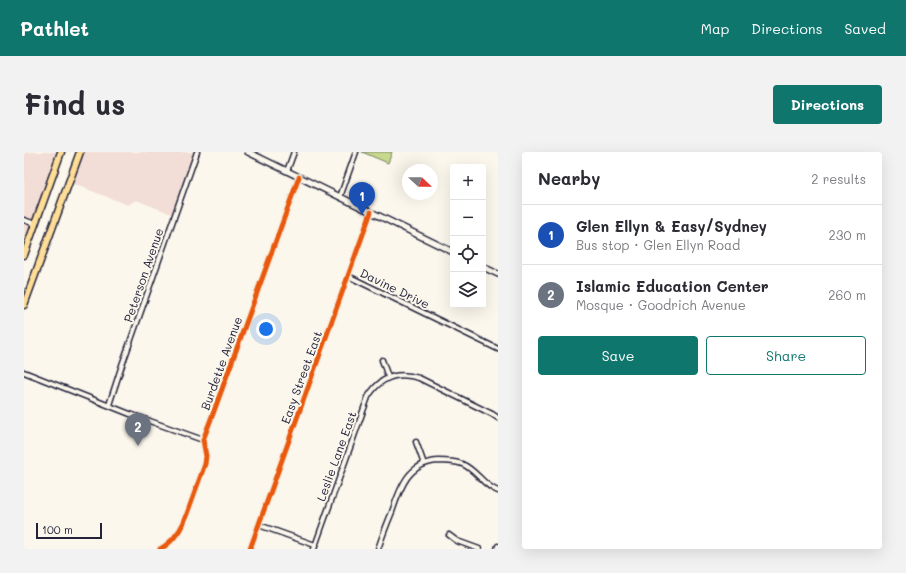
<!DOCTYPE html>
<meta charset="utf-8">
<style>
:root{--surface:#fff;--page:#f2f2f3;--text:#2b2b33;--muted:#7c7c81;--line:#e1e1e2;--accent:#0f766e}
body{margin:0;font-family:Mali,sans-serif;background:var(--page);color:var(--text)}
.controls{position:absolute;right:12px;top:12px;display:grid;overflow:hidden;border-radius:4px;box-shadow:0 4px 16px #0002}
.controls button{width:36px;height:36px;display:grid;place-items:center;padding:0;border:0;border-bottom:1px solid var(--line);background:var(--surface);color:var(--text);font:20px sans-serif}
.compass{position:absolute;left:378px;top:12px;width:36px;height:36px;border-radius:50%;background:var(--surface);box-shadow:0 4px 16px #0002;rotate:112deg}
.scale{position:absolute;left:12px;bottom:10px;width:66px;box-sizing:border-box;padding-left:4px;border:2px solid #22223b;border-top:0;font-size:11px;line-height:14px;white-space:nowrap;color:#22223b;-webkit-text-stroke:3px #fbf7ec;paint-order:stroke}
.you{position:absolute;left:242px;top:177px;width:14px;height:14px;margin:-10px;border:3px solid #fff;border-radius:50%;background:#1a73e8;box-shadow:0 0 0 6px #1a73e833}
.badge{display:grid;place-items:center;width:26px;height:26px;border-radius:50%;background:var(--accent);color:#fff;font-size:13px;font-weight:700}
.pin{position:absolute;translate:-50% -33px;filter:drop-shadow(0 1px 2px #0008)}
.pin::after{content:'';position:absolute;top:21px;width:14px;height:12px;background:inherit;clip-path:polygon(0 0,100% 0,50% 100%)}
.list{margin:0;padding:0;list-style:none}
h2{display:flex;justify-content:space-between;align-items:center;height:52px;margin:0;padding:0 16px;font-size:17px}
h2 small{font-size:13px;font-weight:400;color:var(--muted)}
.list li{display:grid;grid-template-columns:26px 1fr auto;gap:12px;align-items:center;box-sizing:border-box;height:60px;padding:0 16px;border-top:1px solid var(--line)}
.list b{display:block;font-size:15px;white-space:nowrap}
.list p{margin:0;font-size:13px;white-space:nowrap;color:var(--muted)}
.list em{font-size:13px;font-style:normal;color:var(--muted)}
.actions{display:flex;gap:8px;padding:12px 16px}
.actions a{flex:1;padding:9px 0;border:1px solid var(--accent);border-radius:4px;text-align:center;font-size:14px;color:var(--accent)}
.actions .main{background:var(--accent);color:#fff}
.icon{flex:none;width:22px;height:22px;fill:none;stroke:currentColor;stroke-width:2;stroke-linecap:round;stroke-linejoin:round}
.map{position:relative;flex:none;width:474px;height:397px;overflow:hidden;border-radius:4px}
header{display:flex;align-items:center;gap:24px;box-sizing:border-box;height:56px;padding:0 20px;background:var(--accent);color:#fff}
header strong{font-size:19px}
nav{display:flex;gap:22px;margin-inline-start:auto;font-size:14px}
.intro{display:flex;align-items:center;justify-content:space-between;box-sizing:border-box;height:96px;padding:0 24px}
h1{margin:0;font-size:28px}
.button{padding:10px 18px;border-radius:4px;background:var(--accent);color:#fff;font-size:14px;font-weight:700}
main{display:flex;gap:24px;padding:0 24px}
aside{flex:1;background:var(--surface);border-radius:4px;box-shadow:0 4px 16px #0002}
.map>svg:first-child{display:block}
</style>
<header>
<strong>Pathlet</strong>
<nav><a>Map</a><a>Directions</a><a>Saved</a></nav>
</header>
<div class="intro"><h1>Find us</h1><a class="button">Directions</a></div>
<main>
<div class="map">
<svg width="474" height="397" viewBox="0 0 474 397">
<rect width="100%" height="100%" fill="#fbf7ec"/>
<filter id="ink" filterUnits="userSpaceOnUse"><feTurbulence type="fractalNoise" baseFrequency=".025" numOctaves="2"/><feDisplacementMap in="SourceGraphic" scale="8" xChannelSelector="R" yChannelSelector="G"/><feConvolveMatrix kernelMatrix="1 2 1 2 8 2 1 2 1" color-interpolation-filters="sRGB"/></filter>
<g filter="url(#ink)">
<!-- built -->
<g fill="#f2ded6">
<polygon points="0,0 35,0 10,69 0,65"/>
<polygon points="58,0 172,0 150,63 112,48 104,53 47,31"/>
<polygon points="0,69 9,73 0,99"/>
</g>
<!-- green -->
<polygon fill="#c8d98d" stroke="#757e64" points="338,0 368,0 364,11"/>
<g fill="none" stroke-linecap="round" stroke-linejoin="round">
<defs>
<g id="minor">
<polyline points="263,19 270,0"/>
<polyline points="316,45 332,0"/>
<polyline points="0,68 11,72"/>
<polyline points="324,124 474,197"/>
<polyline points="358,208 364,225"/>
<polyline points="0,220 106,262 179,288"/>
<polyline points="85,253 97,216 173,0"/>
<polyline points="392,290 400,312"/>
<polyline points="235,373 291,393"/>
<polyline points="425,383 433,389 455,397"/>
<path d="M136,397C146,392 155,381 160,370L181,312L182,304L179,288L190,259L275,25"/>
<polyline points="226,397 347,60"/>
<path d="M290,397L344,245C356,225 373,219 395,226L468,262L474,266"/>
<path d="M354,397C358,385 363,372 368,360C376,336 384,311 414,309C422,309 430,309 438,312C453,318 459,334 474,339"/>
<polyline points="473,397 474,394"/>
</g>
<g id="tertiary">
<polyline points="224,0 429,100"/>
<polyline points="459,115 474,122"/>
</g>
<g id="primary">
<polyline points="0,103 37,0"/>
<polyline points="0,153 56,0"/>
</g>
</defs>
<!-- minor casing -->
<use href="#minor" stroke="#22223b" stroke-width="7"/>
<!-- tertiary casing -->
<use href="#tertiary" stroke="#22223b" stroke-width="8"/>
<!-- primary casing -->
<use href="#primary" stroke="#22223b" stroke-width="9"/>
<!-- minor -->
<use href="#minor" stroke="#fbf7ec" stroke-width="4"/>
<!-- tertiary -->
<use href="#tertiary" stroke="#fbf7ec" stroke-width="5"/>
<!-- primary -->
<use href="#primary" stroke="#fedd96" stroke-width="6"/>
<defs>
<g id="cycleway">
<path d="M136,397C146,392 155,381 160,370L181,312L182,304L179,288L190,259L275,25"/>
<polyline points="226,397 347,60"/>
</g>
</defs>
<!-- cycleway casing -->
<use href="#cycleway" stroke="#fbf7ec" stroke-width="8"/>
<!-- cycleway -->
<use href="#cycleway" stroke="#e8590c" stroke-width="5"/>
</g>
</g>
<g text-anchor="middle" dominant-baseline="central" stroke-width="4" stroke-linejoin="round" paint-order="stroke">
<!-- street labels -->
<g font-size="12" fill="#22223b" stroke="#fbf7ec">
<text transform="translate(119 123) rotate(-71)">Peterson Avenue</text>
<text transform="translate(371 136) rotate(26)">Davine Drive</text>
<text transform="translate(197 211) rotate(-70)">Burdette Avenue</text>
<text transform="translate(277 225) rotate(-70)">Easy Street East</text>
<text transform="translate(312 304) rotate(-70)">Leslie Lane East</text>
</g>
</g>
</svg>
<div class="controls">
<button>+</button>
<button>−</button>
<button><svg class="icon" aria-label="locate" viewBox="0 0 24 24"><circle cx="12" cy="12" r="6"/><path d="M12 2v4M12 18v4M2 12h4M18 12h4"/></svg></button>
<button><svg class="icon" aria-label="layers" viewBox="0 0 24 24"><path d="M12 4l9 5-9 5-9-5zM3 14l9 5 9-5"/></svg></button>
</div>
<svg class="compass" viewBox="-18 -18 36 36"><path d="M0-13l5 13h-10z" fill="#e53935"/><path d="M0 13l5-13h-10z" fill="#7c7c81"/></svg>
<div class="scale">100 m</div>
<div class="you"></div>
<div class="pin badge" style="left:338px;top:63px;background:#1a4fb4">1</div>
<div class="pin badge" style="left:114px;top:294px;background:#6b7280">2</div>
</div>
<aside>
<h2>Nearby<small>2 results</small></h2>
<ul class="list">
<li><span class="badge" style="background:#1a4fb4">1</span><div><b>Glen Ellyn &amp; Easy/Sydney</b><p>Bus stop · Glen Ellyn Road</p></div><em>230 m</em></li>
<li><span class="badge" style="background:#6b7280">2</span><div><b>Islamic Education Center</b><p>Mosque · Goodrich Avenue</p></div><em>260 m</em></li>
</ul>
<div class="actions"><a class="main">Save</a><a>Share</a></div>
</aside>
</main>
